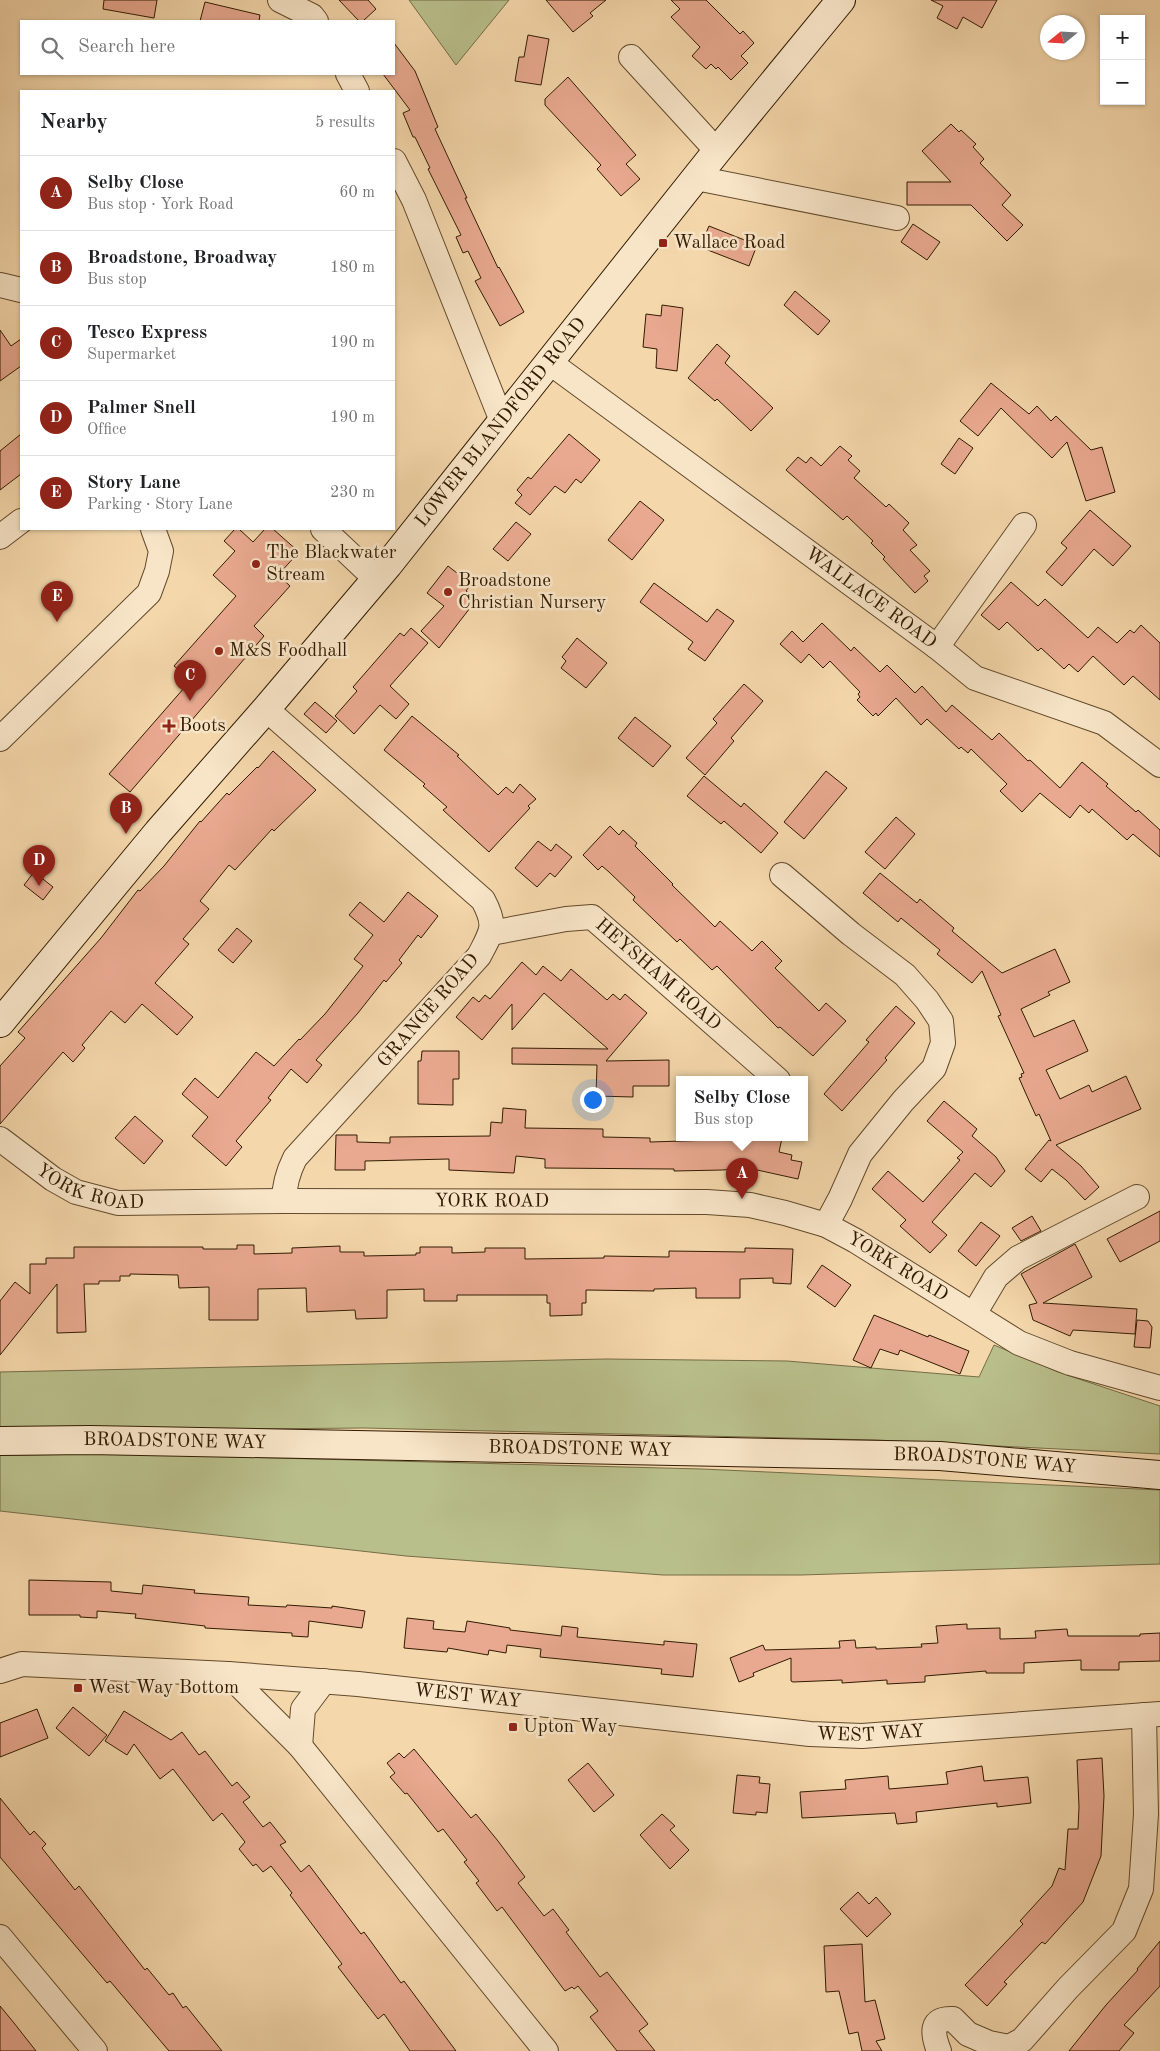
<!DOCTYPE html>
<meta charset="utf-8">
<style>
:root{--surface:#fff;--page:#f6f6f6;--text:#202124;--muted:#757577;--line:#e0e0e0;--accent:#8f2418}
body{margin:0;font-family:"Old Standard TT",serif;background:var(--page);color:var(--text)}
.controls{position:absolute;right:15px;top:15px;display:grid;overflow:hidden;border-radius:0px;box-shadow:0 1px 4px #0004}
.controls button{width:45px;height:45px;display:grid;place-items:center;padding:0;border:0;border-bottom:1px solid var(--line);background:var(--surface);color:var(--text);font:25px sans-serif}
.compass{position:absolute;left:1040px;top:15px;width:45px;height:45px;border-radius:50%;background:var(--surface);box-shadow:0 1px 4px #0004;rotate:252deg}
.you{position:absolute;left:592px;top:1099px;width:18px;height:18px;margin:-12px;border:4px solid #fff;border-radius:50%;background:#1a73e8;box-shadow:0 0 0 8px #1a73e833}
.badge{display:grid;place-items:center;width:32px;height:32px;border-radius:50%;background:var(--accent);color:#fff;font-size:16px;font-weight:700}
.pin{position:absolute;translate:-50% -41px;filter:drop-shadow(0 1px 2px #0008)}
.pin::after{content:'';position:absolute;top:26px;width:18px;height:15px;background:inherit;clip-path:polygon(0 0,100% 0,50% 100%)}
.popup{position:absolute;left:676px;top:1076px;width:132px;height:65px;box-sizing:border-box;display:grid;place-content:center;border-radius:0px;background:var(--surface);filter:drop-shadow(0 1px 4px #0005);font-size:16px;white-space:nowrap;color:var(--muted)}
.popup b{font-size:19px;color:var(--text)}
.popup::after{content:'';position:absolute;left:50%;top:100%;margin-left:-10px;border:10px solid transparent;border-top-color:var(--surface)}
.list{margin:0;padding:0;list-style:none}
h2{display:flex;justify-content:space-between;align-items:center;height:65px;margin:0;padding:0 20px;font-size:21px}
h2 small{font-size:16px;font-weight:400;color:var(--muted)}
.list li{display:grid;grid-template-columns:32px 1fr auto;gap:15px;align-items:center;box-sizing:border-box;height:75px;padding:0 20px;border-top:1px solid var(--line)}
.list b{display:block;font-size:19px;white-space:nowrap}
.list p{margin:0;font-size:16px;white-space:nowrap;color:var(--muted)}
.list em{font-size:16px;font-style:normal;color:var(--muted)}
.icon{flex:none;width:28px;height:28px;fill:none;stroke:currentColor;stroke-width:2;stroke-linecap:round;stroke-linejoin:round}
.map{position:relative;flex:none;width:1160px;height:2051px;overflow:hidden}
.search{position:absolute;background:var(--surface);box-shadow:0 1px 4px #0004;left:20px;top:20px;width:375px;height:55px;display:flex;align-items:center;gap:12px;box-sizing:border-box;padding:0 18px;border-radius:0px;color:var(--muted);font-size:19px}
.panel{position:absolute;background:var(--surface);box-shadow:0 1px 4px #0004;left:20px;top:90px;width:375px;height:440px;border-radius:0px}
.map>svg:first-child{display:block}
</style>
<div class="map">
<svg width="1160" height="2051" viewBox="0 0 1160 2051">
<rect width="100%" height="100%" fill="#f4d7ab"/>
<filter id="stains"><feTurbulence type="fractalNoise" baseFrequency=".004" numOctaves="4"/><feColorMatrix values="0 0 0 0 .2 0 0 0 0 .09 0 0 0 0 .02 0 0 0 .5 -.17"/></filter>
<radialGradient id="worn" r=".72"><stop offset=".6" stop-color="#630" stop-opacity="0"/><stop offset="1" stop-color="#630" stop-opacity=".3"/></radialGradient>
<!-- green -->
<g fill="#b9bf8b" stroke="#756d46">
<polygon points="409,0 509,0 456,65"/>
<polygon points="994,1345 1058,1372 1160,1406 1160,1454 876,1440 365,1428 0,1431 0,1372 606,1359 787,1361 979,1377"/>
<polygon points="120,1454 702,1469 1160,1490 1160,1564 801,1575 663,1575 406,1556 0,1511 0,1455"/>
</g>
<!-- building -->
<g fill="#e9a990" stroke="#311b00">
<polygon points="104,0 157,0 154,18 103,9"/>
<polygon points="339,0 368,0 376,9 363,21 359,21"/>
<polygon points="546,0 606,0 590,13 593,16 573,32"/>
<polygon points="671,0 706,0 740,34 743,31 754,43 741,56 748,63 731,80 718,67 716,69 711,64 706,69 692,56 700,47 671,17 680,9"/>
<polygon points="931,0 997,0 982,28 963,17 957,29 937,18 943,6"/>
<polygon points="205,2 260,15 259,21 200,21"/>
<polygon points="528,35 549,39 541,85 515,81 519,57 524,57"/>
<polygon points="394,43 415,71 438,127 435,129 467,198 465,198 498,268 499,267 524,312 500,326 475,281 481,278 468,251 463,253 456,237 461,235 428,169 430,168 415,137 413,137 403,113 410,110 383,74 394,74"/>
<polygon points="568,77 636,155 626,164 640,179 621,196 597,169 601,165 545,105 545,99"/>
<polygon points="951,124 959,132 961,130 976,144 973,147 984,159 980,163 1011,195 1002,205 1023,225 1007,241 971,205 907,205 907,182 951,182 922,151"/>
<polygon points="913,224 940,242 927,260 901,242"/>
<polygon points="709,226 757,245 749,266 700,247"/>
<polygon points="795,291 830,321 818,335 784,305"/>
<polygon points="662,305 683,308 677,371 656,368 657,349 643,347 646,314 661,316"/>
<polygon points="0,330 11,346 21,339 21,366 0,381"/>
<polygon points="717,344 730,356 725,363 773,408 751,431 717,399 715,401 688,378"/>
<polygon points="991,383 1029,414 1037,406 1051,421 1056,416 1091,450 1102,447 1115,492 1086,501 1067,442 1052,458 1001,408 978,436 960,421"/>
<polygon points="21,434 21,474 0,490 0,451"/>
<polygon points="569,434 600,460 581,483 576,479 565,493 555,486 530,515 515,503 522,495 517,490 528,477 531,479"/>
<polygon points="959,438 973,448 955,474 941,464"/>
<polygon points="840,446 852,456 848,460 860,471 854,478 886,507 889,504 909,523 903,530 917,545 910,550 930,571 924,576 928,581 915,593 883,559 885,557 871,543 873,541 847,516 843,520 786,470 798,457 806,463 811,457 821,466"/>
<polygon points="640,501 664,520 632,560 608,540"/>
<polygon points="1090,510 1131,546 1113,566 1094,549 1062,586 1046,572 1067,548 1061,543"/>
<polygon points="516,522 531,534 508,561 493,549"/>
<polygon points="235,529 239,529 253,542 265,529 273,529 299,552 278,575 290,586 254,626 264,636 130,792 109,774 191,680 174,666 236,596 213,575 235,551 224,541"/>
<polygon points="448,566 471,584 466,591 477,599 439,648 421,631 444,606 427,593"/>
<polygon points="1011,582 1038,606 1045,599 1088,638 1098,627 1117,643 1130,630 1134,633 1141,625 1160,643 1160,700 1133,676 1124,685 1093,656 1078,672 1069,664 1064,669 1041,648 1038,651 1007,622 999,630 981,615"/>
<polygon points="654,583 707,622 717,609 734,621 705,661 688,649 693,642 640,602"/>
<polygon points="822,623 851,651 854,647 880,672 887,665 915,693 922,686 946,712 952,705 992,740 999,733 1028,761 1030,760 1060,788 1082,762 1108,784 1106,786 1136,812 1138,810 1160,830 1160,857 1133,834 1127,840 1092,809 1089,813 1080,805 1070,818 1040,793 1022,812 1000,791 1007,784 971,749 968,753 961,747 959,749 927,719 921,725 896,698 878,716 876,713 873,716 857,700 860,697 858,694 860,692 830,661 823,668 809,654 801,663 780,644 792,631 803,642"/>
<polygon points="411,628 428,643 390,686 409,704 396,719 380,705 354,734 335,716 357,691 353,687 400,633 404,636"/>
<polygon points="577,638 607,663 586,688 561,668 566,661 562,657"/>
<polygon points="744,684 763,701 731,738 734,741 705,775 686,758 717,723 713,719"/>
<polygon points="315,702 337,721 326,733 304,714"/>
<polygon points="412,716 459,755 457,756 498,795 506,787 513,793 520,784 536,799 528,806 530,808 489,852 443,810 447,807 423,786 425,784 384,750"/>
<polygon points="635,717 671,746 653,767 618,738"/>
<polygon points="273,751 316,790 274,831 272,829 235,870 229,865 200,901 209,909 183,939 189,944 155,983 193,1017 177,1035 142,1004 125,1023 111,1011 82,1045 85,1048 73,1062 63,1052 0,1124 0,1066 25,1038 18,1032 101,938 138,890 140,891 164,866 200,821 201,822 227,793 229,795 257,767 258,768"/>
<polygon points="826,771 847,788 804,839 784,822"/>
<polygon points="704,776 741,807 744,803 778,833 761,853 724,821 721,824 687,796"/>
<polygon points="896,817 915,834 885,869 865,852"/>
<polygon points="610,826 619,835 623,830 637,843 635,846 673,884 672,885 715,927 720,921 752,951 762,941 782,961 775,968 819,1011 826,1003 846,1021 813,1056 780,1027 778,1028 717,966 712,970 680,939 677,942 633,900 635,897 609,872 602,866 598,870 583,855"/>
<polygon points="538,841 551,851 556,844 572,857 555,877 550,873 537,887 515,868"/>
<polygon points="34,872 53,887 43,900 24,885"/>
<polygon points="880,873 917,903 920,899 954,928 952,931 1002,973 1055,949 1070,982 1048,992 1050,995 1021,1009 1034,1037 1074,1020 1088,1051 1046,1070 1060,1099 1089,1085 1092,1092 1126,1076 1141,1109 1056,1145 1081,1166 1099,1187 1085,1200 1066,1180 1052,1169 1041,1182 1025,1169 1049,1140 1051,1141 1039,1114 1036,1116 1026,1094 1019,1078 1022,1077 1021,1074 1024,1073 998,1016 1001,1015 982,971 972,983 937,954 940,950 901,918 898,922 863,893"/>
<polygon points="408,892 438,916 421,938 418,935 399,960 402,963 386,982 384,980 358,1013 316,1060 322,1065 307,1083 291,1069 268,1098 271,1100 236,1141 242,1147 226,1166 192,1136 208,1117 182,1094 195,1078 218,1098 256,1052 274,1066 299,1039 300,1040 325,1014 363,966 354,959 373,935 349,915 360,902 384,922"/>
<polygon points="237,928 252,941 233,963 218,950"/>
<polygon points="522,962 536,975 543,966 561,981 571,969 607,1000 613,994 620,1000 625,994 647,1013 606,1061 669,1060 669,1086 633,1086 633,1097 596,1096 597,1065 512,1064 512,1048 608,1049 544,993 512,1030 512,1004 482,1040 456,1017 473,997 479,1002 485,995 490,999"/>
<polygon points="896,1006 915,1023 885,1058 887,1060 842,1111 824,1094 869,1042 866,1040"/>
<polygon points="422,1051 459,1051 459,1079 453,1079 453,1105 418,1104 418,1061 421,1061"/>
<polygon points="944,1101 977,1129 972,1136 996,1157 1005,1171 991,1187 975,1173 932,1222 947,1235 930,1253 900,1226 906,1220 872,1189 888,1171 923,1202 960,1160 957,1158 963,1152 927,1121"/>
<polygon points="503,1108 526,1110 525,1128 603,1129 603,1137 650,1138 650,1142 782,1138 779,1152 792,1155 791,1160 802,1162 798,1179 739,1166 739,1169 722,1170 674,1171 674,1169 545,1168 545,1159 516,1156 514,1173 449,1170 449,1159 365,1161 365,1170 335,1170 336,1135 357,1135 357,1142 390,1143 390,1137 490,1136 491,1122 502,1123"/>
<polygon points="135,1116 163,1141 144,1164 115,1138"/>
<polygon points="1160,1211 1160,1241 1120,1262 1107,1239"/>
<polygon points="1032,1216 1041,1231 1021,1241 1012,1228"/>
<polygon points="981,1222 1000,1236 976,1266 958,1251"/>
<polygon points="1075,1244 1092,1277 1043,1303 1137,1309 1135,1334 1073,1330 1070,1336 1033,1320 1029,1305 1037,1303 1021,1274"/>
<polygon points="237,1245 254,1245 254,1254 292,1253 292,1248 340,1246 340,1252 364,1252 364,1256 416,1255 416,1253 420,1253 420,1247 452,1247 452,1253 485,1252 485,1248 525,1248 525,1259 604,1258 604,1256 669,1257 669,1251 745,1252 745,1248 793,1249 791,1284 773,1283 773,1278 740,1279 740,1298 696,1298 696,1288 654,1289 654,1291 586,1290 586,1303 582,1303 582,1315 550,1316 550,1303 547,1303 547,1295 457,1295 457,1301 424,1301 424,1289 387,1290 387,1318 356,1319 355,1310 307,1312 306,1288 258,1289 258,1320 209,1320 209,1287 179,1288 178,1275 130,1274 130,1276 120,1276 120,1281 99,1281 99,1284 84,1284 86,1332 57,1333 57,1284 0,1355 0,1301 15,1282 30,1294 30,1264 46,1264 46,1258 74,1258 74,1247 203,1247 203,1249 237,1249"/>
<polygon points="822,1265 851,1285 835,1307 807,1287"/>
<polygon points="874,1315 928,1337 929,1335 969,1351 960,1374 900,1350 898,1355 880,1349 871,1368 853,1360"/>
<polygon points="1137,1320 1148,1321 1152,1327 1150,1348 1134,1347"/>
<polygon points="29,1580 111,1582 111,1591 142,1594 143,1585 195,1590 194,1593 249,1597 248,1605 286,1607 287,1605 332,1608 332,1606 365,1611 362,1628 309,1621 308,1637 292,1636 292,1633 205,1628 205,1626 135,1618 136,1614 97,1611 97,1618 80,1617 80,1615 29,1615"/>
<polygon points="407,1618 434,1621 433,1629 465,1632 467,1621 510,1628 510,1630 561,1636 562,1626 578,1628 577,1637 664,1645 664,1641 697,1644 693,1677 661,1674 662,1669 540,1657 541,1649 507,1645 506,1653 489,1650 488,1655 448,1648 447,1652 404,1648"/>
<polygon points="967,1624 967,1629 1000,1628 1000,1639 1036,1638 1035,1631 1067,1629 1068,1636 1140,1636 1140,1634 1160,1633 1160,1661 1119,1662 1119,1670 1081,1670 1081,1660 1024,1663 1024,1673 986,1673 986,1671 925,1676 925,1682 887,1684 887,1680 842,1683 842,1680 793,1682 791,1681 791,1658 753,1673 754,1676 739,1682 730,1658 763,1645 765,1650 840,1648 839,1641 855,1640 856,1648 876,1647 876,1649 922,1647 921,1644 938,1643 936,1626"/>
<polygon points="73,1707 107,1735 89,1756 56,1728"/>
<polygon points="37,1709 48,1738 0,1757 0,1723"/>
<polygon points="124,1711 171,1740 182,1732 199,1755 205,1751 232,1786 237,1782 250,1797 243,1802 263,1827 270,1822 286,1842 280,1845 301,1872 309,1865 361,1934 364,1932 401,1983 404,1981 456,2051 410,2051 384,2014 378,2019 338,1967 342,1964 290,1895 292,1893 271,1866 263,1872 256,1864 253,1866 239,1849 245,1842 222,1813 213,1821 173,1769 160,1779 134,1744 127,1755 105,1741"/>
<polygon points="414,1749 471,1818 476,1814 498,1841 525,1877 518,1883 544,1916 553,1909 569,1930 566,1932 600,1977 607,1972 648,2024 639,2031 655,2051 617,2051 590,2017 598,2011 578,1986 574,1989 572,1987 565,1991 502,1907 497,1911 476,1883 479,1881 464,1862 467,1860 443,1829 438,1832 407,1793 405,1794 390,1777 395,1773 387,1763 399,1753 404,1758"/>
<polygon points="1102,1758 1104,1796 1101,1856 1083,1902 1045,1944 1042,1942 1004,1982 1007,1984 987,2006 965,1985 1023,1924 1020,1921 1052,1886 1059,1868 1065,1870 1068,1829 1078,1829 1079,1807 1077,1760"/>
<polygon points="588,1763 614,1795 594,1812 568,1780"/>
<polygon points="982,1766 984,1781 1028,1777 1031,1803 997,1807 997,1803 916,1812 917,1822 897,1824 895,1813 802,1818 800,1792 846,1789 845,1780 888,1776 889,1789 948,1784 946,1772"/>
<polygon points="737,1775 760,1777 759,1783 770,1784 767,1813 756,1812 756,1815 733,1813"/>
<polygon points="0,1798 30,1835 34,1831 46,1844 42,1848 75,1890 79,1886 145,1970 147,1968 169,1995 173,1993 183,2008 186,2006 222,2051 169,2051 110,1981 107,1983 0,1857"/>
<polygon points="662,1814 675,1826 670,1830 689,1850 670,1869 640,1835"/>
<polygon points="858,1892 869,1904 876,1897 891,1914 867,1937 840,1909"/>
<polygon points="1160,1941 1160,1986 1124,2025 1134,2033 1119,2051 1069,2051 1106,2005 1138,1970 1137,1969"/>
<polygon points="862,1944 865,2002 875,2000 885,2039 876,2041 882,2051 862,2051 858,2032 849,2034 839,1991 826,1992 824,1946"/>
<polygon points="0,2006 14,2023 36,2051 0,2051"/>
</g>
<g fill="none" stroke-linecap="round" stroke-linejoin="round">
<defs>
<g id="street">
<polyline points="280,0 312,16 316,21"/>
<polyline points="631,57 717,151"/>
<polyline points="348,74 357,91"/>
<polyline points="394,161 414,200 502,421"/>
<polyline points="696,178 897,218"/>
<polyline points="0,285 21,290"/>
<path id="s1" d="M549,362L937,647L975,678L1104,723L1160,765"/>
<polyline points="323,529 376,579"/>
<polyline points="0,537 21,521"/>
<polyline points="937,647 1024,525"/>
<path d="M266,709L483,900C497,926 492,931 479,956L295,1158C288,1172 284,1185 284,1201"/>
<polyline points="0,739 149,593 157,571 161,551 153,529"/>
<polyline points="782,875 851,934 905,975 927,1000 941,1021 943,1043 934,1068 903,1101 860,1154 840,1199 826,1225"/>
<path id="s2" d="M491,933L566,919L592,917L778,1080"/>
<path id="s3" d="M0,1139L53,1179L76,1192L118,1203L284,1201L707,1202L750,1205L785,1213L826,1225L856,1241L1019,1343L1070,1363L1160,1388"/>
<polyline points="974,1314 996,1277 1018,1258 1137,1197"/>
<path id="s4" d="M0,1671L22,1664L228,1674L358,1684L810,1734L862,1736L1160,1714"/>
<polyline points="228,1674 300,1746 546,2051"/>
<polyline points="300,1746 303,1709 324,1681"/>
<polyline points="0,1937 95,2051"/>
<path d="M939,2051C932,2033 930,2018 953,2019L968,2034L989,2043L1009,2047L1022,2040L1068,1988L1124,1931L1141,1889L1146,1814L1144,1715"/>
</g>
<g id="secondary">
<path id="s5" d="M0,1023L158,832L266,709L388,565L717,151L841,0"/>
<path id="s6" d="M0,1441L90,1440L940,1456L1160,1475"/>
</g>
</defs>
<!-- street casing -->
<use href="#street" stroke="#624a2b" stroke-width="26"/>
<!-- secondary casing -->
<use href="#secondary" stroke="#311b00" stroke-width="30"/>
<!-- street -->
<use href="#street" stroke="#f8e5c8" stroke-width="24"/>
<!-- secondary -->
<use href="#secondary" stroke="#f8e5c8" stroke-width="28"/>
</g>
<!-- markers -->
<g fill="#8f2418" stroke="#f8e5c8" stroke-width="2">
<rect x="658" y="238" width="10" height="10" rx="2.5"/>
<circle cx="256" cy="564" r="5"/>
<circle cx="448" cy="592" r="5"/>
<circle cx="219" cy="651" r="5"/>
<path d="M166.5 718.5h5v5h5v5h-5v5h-5v-5h-5v-5h5z"/>
<rect x="73" y="1683" width="10" height="10" rx="2.5"/>
<rect x="508" y="1722" width="10" height="10" rx="2.5"/>
</g>
<g text-anchor="middle" dominant-baseline="central" stroke-width="5" stroke-linejoin="round" paint-order="stroke">
<!-- poi labels -->
<g font-size="19" fill="#311b00" stroke="#f8e5c8" text-anchor="start">
<text x="673" y="243">Wallace Road</text>
<text x="266" y="553">The Blackwater<tspan x="266" dy="22">Stream</tspan></text>
<text x="458" y="581">Broadstone<tspan x="458" dy="22">Christian Nursery</tspan></text>
<text x="229" y="651">M&amp;S Foodhall</text>
<text x="179" y="726">Boots</text>
<text x="88" y="1688">West Way Bottom</text>
<text x="523" y="1727">Upton Way</text>
</g>
<!-- street labels -->
<g font-size="19" fill="#311b00" stroke="#f8e5c8">
<text stroke="none"><textPath href="#s5" startOffset="782">LOWER BLANDFORD ROAD</textPath></text>
<text stroke="none"><textPath href="#s1" startOffset="399">WALLACE ROAD</textPath></text>
<text stroke="none"><textPath href="#s2" startOffset="190">HEYSHAM ROAD</textPath></text>
<text transform="translate(429 1011) rotate(-49)">GRANGE ROAD</text>
<text stroke="none"><textPath href="#s3" startOffset="105">YORK ROAD</textPath></text>
<text stroke="none"><textPath href="#s3" startOffset="510">YORK ROAD</textPath></text>
<text stroke="none"><textPath href="#s3" startOffset="930">YORK ROAD</textPath></text>
<text stroke="none"><textPath href="#s6" startOffset="175">BROADSTONE WAY</textPath></text>
<text stroke="none"><textPath href="#s6" startOffset="580">BROADSTONE WAY</textPath></text>
<text stroke="none"><textPath href="#s6" startOffset="985">BROADSTONE WAY</textPath></text>
<text stroke="none"><textPath href="#s4" startOffset="470">WEST WAY</textPath></text>
<text stroke="none"><textPath href="#s4" startOffset="875">WEST WAY</textPath></text>
</g>
</g>
<rect width="100%" height="100%" filter="url(#stains)"/>
<rect width="100%" height="100%" fill="url(#worn)"/>
</svg>
<div class="controls">
<button>+</button>
<button>−</button>
</div>
<svg class="compass" viewBox="-18 -18 36 36"><path d="M0-13l5 13h-10z" fill="#e53935"/><path d="M0 13l5-13h-10z" fill="#757577"/></svg>
<div class="you"></div>
<div class="pin badge" style="left:742px;top:1199px">A</div>
<div class="popup"><b>Selby Close</b>Bus stop</div>
<div class="pin badge" style="left:126px;top:834px">B</div>
<div class="pin badge" style="left:190px;top:701px">C</div>
<div class="pin badge" style="left:39px;top:886px">D</div>
<div class="pin badge" style="left:57px;top:622px">E</div>
<div class="search"><svg class="icon" aria-label="search" viewBox="0 0 24 24"><circle cx="10" cy="10" r="6"/><path d="M15 15l6 6"/></svg>Search here</div>
<section class="panel">
<h2>Nearby<small>5 results</small></h2>
<ul class="list">
<li><span class="badge">A</span><div><b>Selby Close</b><p>Bus stop · York Road</p></div><em>60 m</em></li>
<li><span class="badge">B</span><div><b>Broadstone, Broadway</b><p>Bus stop</p></div><em>180 m</em></li>
<li><span class="badge">C</span><div><b>Tesco Express</b><p>Supermarket</p></div><em>190 m</em></li>
<li><span class="badge">D</span><div><b>Palmer Snell</b><p>Office</p></div><em>190 m</em></li>
<li><span class="badge">E</span><div><b>Story Lane</b><p>Parking · Story Lane</p></div><em>230 m</em></li>
</ul>
</section>
</div>
